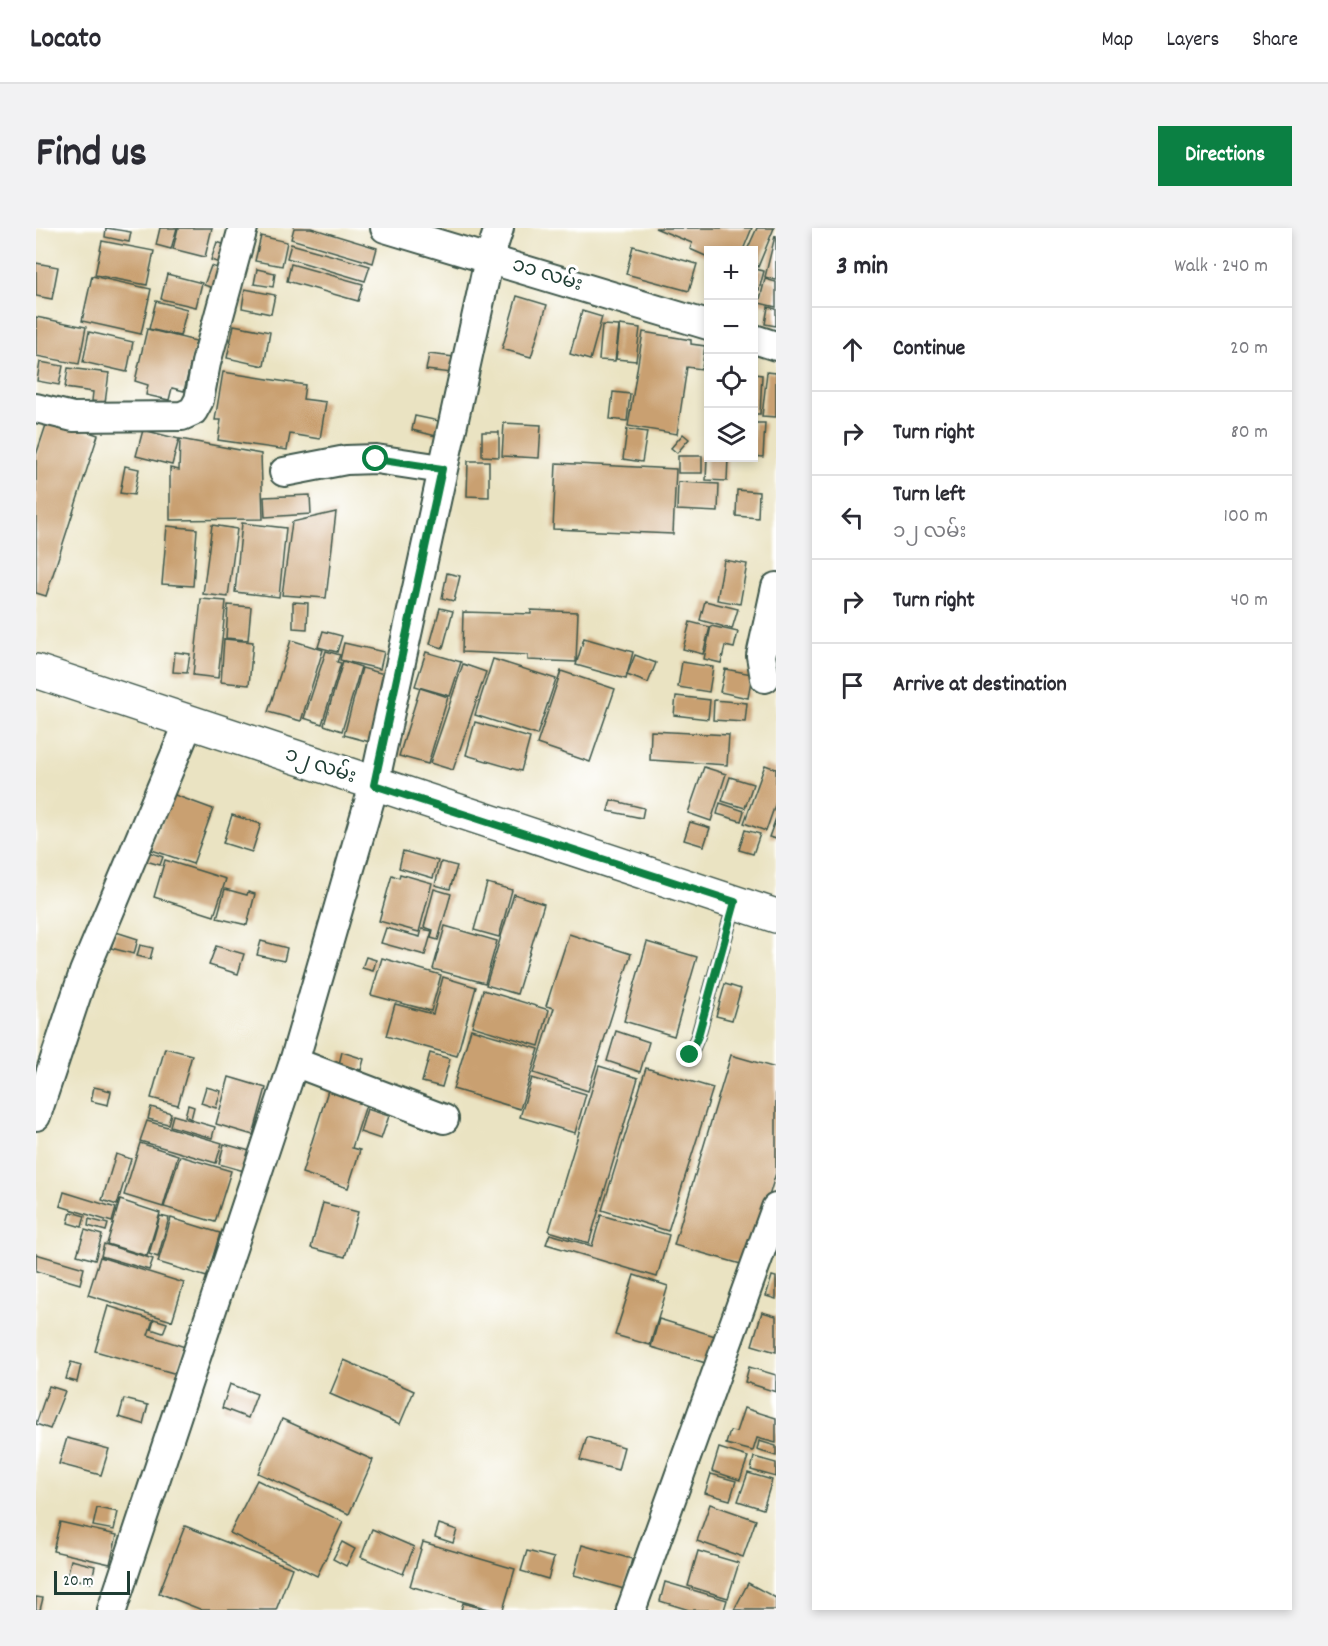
<!DOCTYPE html>
<meta charset="utf-8">
<style>
:root{--surface:#fff;--page:#f2f2f3;--text:#2b2b33;--muted:#7c7c81;--line:#e1e1e2;--accent:#0b8043}
body{margin:0;font-family:Dekko,"Noto Sans Myanmar",sans-serif;background:var(--page);color:var(--text)}
.controls{position:absolute;right:18px;top:18px;display:grid;overflow:hidden;border-radius:0px;box-shadow:0 3px 9px #0003}
.controls button{width:54px;height:54px;display:grid;place-items:center;padding:0;border:0;border-bottom:2px solid var(--line);background:var(--surface);color:var(--text);font:30px sans-serif}
.scale{position:absolute;left:18px;bottom:15px;width:76px;box-sizing:border-box;padding-left:6px;border:3px solid #1f3d34;border-top:0;font-size:16px;line-height:21px;white-space:nowrap;color:#1f3d34;-webkit-text-stroke:4px #fff;paint-order:stroke}
.stop{position:absolute;width:18px;height:18px;margin:-14px;border:4px solid #0b8043;border-radius:50%;background:#fff}
.stop.end{background:#0b8043;border-color:#fff;box-shadow:0 2px 6px #0008}
.list{margin:0;padding:0;list-style:none}
h2{display:flex;justify-content:space-between;align-items:center;height:78px;margin:0;padding:0 24px;font-size:26px}
h2 small{font-size:20px;font-weight:400;color:var(--muted)}
.list li{display:grid;grid-template-columns:39px 1fr auto;gap:18px;align-items:center;box-sizing:border-box;height:84px;padding:0 24px;border-top:2px solid var(--line)}
.list b{display:block;font-size:22px;white-space:nowrap}
.list p{margin:0;font-size:20px;white-space:nowrap;color:var(--muted)}
.list em{font-size:20px;font-style:normal;color:var(--muted)}
.icon{flex:none;width:33px;height:33px;fill:none;stroke:currentColor;stroke-width:2;stroke-linecap:round;stroke-linejoin:round}
.map{position:relative;flex:none;width:740px;height:1382px;overflow:hidden;border-radius:0px}
header{display:flex;align-items:center;gap:36px;box-sizing:border-box;height:84px;padding:0 30px;background:var(--surface);border-bottom:2px solid var(--line)}
header strong{font-size:28px}
nav{display:flex;gap:33px;margin-inline-start:auto;font-size:21px}
.intro{display:flex;align-items:center;justify-content:space-between;box-sizing:border-box;height:144px;padding:0 36px}
h1{margin:0;font-size:42px}
.button{padding:15px 27px;border-radius:0px;background:var(--accent);color:#fff;font-size:21px;font-weight:700}
main{display:flex;gap:36px;padding:0 36px}
aside{flex:1;background:var(--surface);border-radius:0px;box-shadow:0 3px 9px #0003}
.map>svg:first-child{display:block}
</style>
<header>
<strong>Locato</strong>
<nav><a>Map</a><a>Layers</a><a>Share</a></nav>
</header>
<div class="intro"><h1>Find us</h1><a class="button">Directions</a></div>
<main>
<div class="map">
<svg width="740" height="1382" viewBox="0 0 740 1382">
<rect width="100%" height="100%" fill="#fff"/>
<filter id="ink" filterUnits="userSpaceOnUse"><feTurbulence type="fractalNoise" baseFrequency=".0167" numOctaves="2"/><feDisplacementMap in="SourceGraphic" scale="12" xChannelSelector="R" yChannelSelector="G"/><feConvolveMatrix kernelMatrix="1 2 1 2 8 2 1 2 1" color-interpolation-filters="sRGB"/></filter>
<filter id="wash" filterUnits="userSpaceOnUse"><feTurbulence type="fractalNoise" baseFrequency=".008" numOctaves="4" result="noise"/><feDisplacementMap in="SourceGraphic" scale="24" xChannelSelector="R" yChannelSelector="G"/><feGaussianBlur stdDeviation="1.35" result="paint"/><feColorMatrix in="noise" values="0 0 0 0 0 0 0 0 0 0 0 0 0 0 0 0 0 1.4 0 .05"/><feComposite in="paint" operator="in"/></filter>
<g filter="url(#wash)">
<rect width="100%" height="100%" fill="#eae3c2"/>
<g id="blocks">
<!-- building -->
<g fill="#c9a071">
<polygon points="70,0 95,4 93,14 69,9"/>
<polygon points="124,0 141,0 135,21 120,17"/>
<polygon points="142,0 176,0 169,29 137,21"/>
<polygon points="258,0 275,0 341,20 337,35 255,11"/>
<polygon points="619,0 716,0 707,22 672,22 672,29 654,21 656,15"/>
<polygon points="721,0 738,0 722,39 718,37 718,22 711,22"/>
<polygon points="225,8 251,14 246,38 219,33"/>
<polygon points="739,8 740,8 740,52 729,49"/>
<polygon points="66,13 118,23 111,57 59,47"/>
<polygon points="181,14 195,19 189,37 175,32"/>
<polygon points="255,16 334,38 329,53 251,30"/>
<polygon points="597,18 661,36 653,63 590,46"/>
<polygon points="0,35 22,39 16,71 0,68"/>
<polygon points="255,36 327,56 322,73 251,53"/>
<polygon points="175,38 190,43 184,62 168,57"/>
<polygon points="221,41 239,45 237,59 218,56"/>
<polygon points="718,41 728,43 723,62 718,60"/>
<polygon points="131,46 166,55 160,79 125,71"/>
<polygon points="56,48 115,61 105,106 46,93"/>
<polygon points="729,51 740,54 740,79 723,75"/>
<polygon points="209,61 239,67 235,86 206,80"/>
<polygon points="481,68 511,77 495,129 466,121"/>
<polygon points="120,73 151,81 144,108 113,101"/>
<polygon points="732,79 740,81 740,98 729,96"/>
<polygon points="546,83 566,89 554,132 534,126"/>
<polygon points="0,89 50,99 43,136 0,128"/>
<polygon points="198,97 234,104 228,138 191,130"/>
<polygon points="566,97 583,98 579,133 563,132"/>
<polygon points="584,97 604,100 600,133 580,131"/>
<polygon points="111,101 160,113 148,163 136,160 133,172 110,167 112,157 99,153"/>
<polygon points="53,104 97,114 91,144 47,134"/>
<polygon points="607,104 655,112 655,116 669,118 666,141 651,139 641,206 592,198"/>
<polygon points="393,126 418,129 416,145 390,142"/>
<polygon points="4,134 27,138 23,157 1,153"/>
<polygon points="32,140 73,145 69,175 56,173 57,164 29,160"/>
<polygon points="187,144 269,157 267,171 290,174 284,211 254,206 251,222 182,212 185,192 179,192"/>
<polygon points="731,144 740,145 740,189 726,188"/>
<polygon points="718,146 726,147 724,186 718,186"/>
<polygon points="577,164 594,166 591,193 574,191"/>
<polygon points="379,188 403,193 400,208 376,202"/>
<polygon points="12,191 62,207 10,368 0,365 0,227"/>
<polygon points="468,195 505,197 503,230 466,228"/>
<polygon points="718,195 729,195 727,229 718,228"/>
<polygon points="591,201 611,204 606,234 587,231"/>
<polygon points="107,202 143,211 136,237 100,228"/>
<polygon points="446,204 463,204 463,229 446,228"/>
<polygon points="647,206 653,211 641,225 635,220"/>
<polygon points="144,211 225,226 227,291 134,292 134,240 143,242"/>
<rect x="642" y="228" width="24" height="17"/>
<polygon points="671,230 692,230 691,253 670,252"/>
<polygon points="432,233 453,233 453,269 431,268"/>
<polygon points="520,235 640,241 637,306 517,301"/>
<polygon points="89,238 103,241 98,267 84,265"/>
<polygon points="642,254 683,256 682,284 641,282"/>
<polygon points="701,262 723,264 722,290 700,288"/>
<polygon points="274,267 275,286 229,289 228,269"/>
<polygon points="300,284 290,370 246,367 256,294"/>
<polygon points="206,295 250,300 243,369 199,364"/>
<polygon points="176,297 201,301 192,369 167,366"/>
<polygon points="131,298 161,301 157,358 126,356"/>
<polygon points="688,332 711,336 704,376 681,372"/>
<polygon points="411,345 424,348 418,373 406,370"/>
<polygon points="165,371 190,373 182,450 157,447"/>
<polygon points="669,373 702,381 696,401 664,392"/>
<polygon points="257,374 272,375 271,401 257,400"/>
<polygon points="192,377 215,379 212,412 190,410"/>
<polygon points="404,380 417,383 407,420 394,416"/>
<polygon points="495,382 542,384 540,434 492,432 492,427 426,424 427,384 495,386"/>
<polygon points="654,394 674,399 667,426 647,421"/>
<polygon points="675,398 702,404 698,420 689,418 685,435 668,431"/>
<polygon points="287,403 306,408 301,424 282,419"/>
<polygon points="548,410 597,424 590,451 540,437"/>
<polygon points="188,411 217,414 213,457 185,454"/>
<polygon points="255,412 287,422 265,493 232,484"/>
<polygon points="308,415 348,424 344,441 304,432"/>
<polygon points="290,423 304,427 301,434 305,435 286,496 268,490"/>
<polygon points="139,424 154,426 151,445 137,444"/>
<polygon points="390,424 425,434 414,468 379,458"/>
<polygon points="599,427 620,435 612,455 591,447"/>
<polygon points="457,431 520,451 501,507 439,487"/>
<polygon points="307,433 325,439 306,503 288,497"/>
<polygon points="646,434 677,439 673,464 642,459"/>
<polygon points="427,436 450,444 417,542 394,535"/>
<polygon points="326,440 352,447 334,514 308,507"/>
<polygon points="689,441 716,446 712,470 684,464"/>
<polygon points="525,443 579,461 554,534 501,516"/>
<polygon points="384,460 412,469 392,536 363,528"/>
<polygon points="640,468 674,472 672,491 638,487"/>
<polygon points="678,472 711,475 709,494 677,492"/>
<polygon points="439,494 494,510 485,543 430,527"/>
<polygon points="615,503 693,507 691,537 614,532"/>
<polygon points="729,537 740,541 740,574 730,603 708,595"/>
<polygon points="668,539 690,546 675,593 652,585"/>
<polygon points="694,549 717,556 709,580 686,573"/>
<polygon points="136,566 177,581 157,636 116,622"/>
<polygon points="575,572 608,580 606,590 572,583"/>
<polygon points="684,575 708,583 705,593 681,586"/>
<polygon points="196,587 225,596 216,624 187,615"/>
<polygon points="740,590 740,611 733,609"/>
<polygon points="654,594 674,600 668,618 648,612"/>
<polygon points="709,602 724,606 717,626 703,622"/>
<polygon points="367,623 402,633 397,650 363,640"/>
<polygon points="113,624 127,629 124,637 110,633"/>
<polygon points="129,632 190,651 178,688 118,669"/>
<polygon points="405,634 421,638 414,661 399,657"/>
<polygon points="364,646 396,655 383,704 343,693 356,647 363,650"/>
<polygon points="451,655 476,662 463,709 438,702"/>
<polygon points="189,661 211,667 212,664 219,666 211,697 181,690"/>
<polygon points="398,661 415,666 402,712 395,710 397,702 388,699"/>
<polygon points="478,666 508,676 481,766 450,757"/>
<polygon points="409,698 461,713 449,755 397,741"/>
<polygon points="350,700 384,709 386,701 396,703 389,727 345,715"/>
<polygon points="80,704 102,711 98,726 75,720"/>
<polygon points="533,706 595,726 552,863 498,845 518,780 510,778"/>
<polygon points="225,713 251,720 248,733 221,727"/>
<polygon points="611,714 661,729 638,808 588,793"/>
<polygon points="104,717 117,720 114,731 101,728"/>
<polygon points="180,718 208,726 202,746 173,737"/>
<polygon points="330,729 340,732 337,743 326,740"/>
<polygon points="346,730 405,747 395,783 335,767"/>
<polygon points="407,749 440,759 421,828 350,808 359,776 397,786"/>
<polygon points="689,756 705,761 696,792 680,788"/>
<polygon points="447,762 513,782 503,818 436,798"/>
<polygon points="435,801 503,821 484,881 417,861"/>
<polygon points="580,803 613,814 604,844 571,833"/>
<polygon points="129,820 156,827 142,877 115,870"/>
<polygon points="306,824 328,831 325,842 303,836"/>
<polygon points="394,825 414,831 406,859 386,854"/>
<polygon points="695,827 740,840 740,945 712,1038 638,1017"/>
<polygon points="563,838 602,850 553,1015 513,1003"/>
<polygon points="610,840 677,860 632,1003 566,982"/>
<polygon points="193,849 230,860 217,907 180,896"/>
<polygon points="496,850 550,866 539,905 484,889"/>
<polygon points="294,856 333,868 316,920 324,922 312,960 266,945"/>
<polygon points="58,859 75,863 72,877 55,873"/>
<polygon points="170,859 185,863 180,880 165,875"/>
<polygon points="152,877 158,879 155,891 149,888"/>
<polygon points="115,879 135,885 132,896 112,891"/>
<polygon points="331,881 353,888 345,911 324,904"/>
<polygon points="137,887 179,899 176,910 134,898"/>
<polygon points="111,893 186,915 180,935 104,913"/>
<polygon points="104,915 142,927 127,979 88,967"/>
<polygon points="188,916 214,923 208,943 183,936"/>
<polygon points="80,926 95,931 81,977 66,972"/>
<polygon points="144,928 195,943 179,994 128,979"/>
<polygon points="28,964 80,980 76,994 24,978"/>
<polygon points="84,972 124,985 111,1028 71,1016"/>
<polygon points="287,975 322,984 309,1029 275,1020"/>
<polygon points="35,984 49,988 46,999 32,995"/>
<polygon points="565,987 633,1007 621,1049 510,1016 514,1006 556,1018"/>
<polygon points="124,988 133,990 122,1029 113,1026"/>
<polygon points="135,990 184,1005 171,1049 122,1034"/>
<polygon points="53,991 72,996 70,1003 52,998"/>
<polygon points="49,1002 66,1007 59,1032 41,1027"/>
<polygon points="68,1016 117,1031 113,1042 65,1028"/>
<polygon points="0,1026 48,1040 44,1056 0,1043"/>
<polygon points="64,1029 148,1055 136,1093 52,1067"/>
<polygon points="598,1047 632,1058 614,1117 579,1107"/>
<polygon points="736,1048 740,1049 740,1071 730,1068"/>
<polygon points="72,1078 117,1092 112,1107 149,1119 141,1146 59,1123"/>
<polygon points="726,1084 740,1088 740,1124 716,1117"/>
<polygon points="118,1091 131,1095 127,1105 115,1101"/>
<polygon points="623,1091 689,1111 680,1138 615,1119"/>
<polygon points="308,1132 378,1163 364,1196 294,1166"/>
<polygon points="35,1134 45,1137 41,1154 30,1151"/>
<polygon points="713,1139 740,1147 740,1164 709,1154"/>
<polygon points="194,1156 221,1166 212,1190 186,1180"/>
<polygon points="13,1158 29,1163 14,1201 0,1196"/>
<polygon points="88,1171 112,1177 107,1196 83,1189"/>
<polygon points="708,1180 740,1190 740,1215 721,1210 717,1223 690,1216 694,1203 700,1204"/>
<polygon points="246,1191 337,1232 313,1286 222,1245"/>
<polygon points="551,1209 588,1219 582,1242 544,1232"/>
<polygon points="31,1210 73,1221 65,1247 23,1236"/>
<polygon points="723,1213 740,1218 740,1228 721,1222"/>
<polygon points="683,1220 712,1229 704,1252 676,1243"/>
<polygon points="718,1229 740,1235 740,1249 715,1242"/>
<polygon points="712,1245 736,1252 727,1281 702,1273"/>
<polygon points="675,1246 700,1253 694,1272 669,1265"/>
<polygon points="221,1252 307,1294 281,1348 194,1305"/>
<polygon points="674,1276 720,1292 707,1329 661,1313"/>
<polygon points="61,1280 82,1284 78,1302 57,1298"/>
<polygon points="24,1294 81,1307 74,1336 17,1323"/>
<polygon points="403,1296 421,1302 417,1315 399,1309"/>
<polygon points="149,1298 256,1340 240,1382 166,1382 123,1365"/>
<polygon points="336,1301 378,1319 367,1346 325,1329"/>
<polygon points="306,1314 319,1321 310,1338 297,1331"/>
<polygon points="387,1314 479,1341 467,1382 456,1382 374,1358"/>
<polygon points="546,1317 596,1331 588,1361 538,1347"/>
<polygon points="491,1323 518,1330 512,1351 485,1343"/>
<polygon points="662,1323 703,1335 692,1370 652,1358"/>
<polygon points="35,1332 59,1338 55,1355 31,1349"/>
<polygon points="629,1354 691,1372 688,1382 653,1382 624,1373"/>
<polygon points="712,1355 740,1370 740,1382 698,1382"/>
<polygon points="0,1369 7,1370 4,1382 0,1382"/>
<polygon points="427,1375 448,1381 448,1382 425,1382"/>
</g>
</g>
</g>
<g filter="url(#ink)">
<use href="#blocks" fill-opacity="0" stroke="#3d5649" stroke-width="1.5"/>
<g fill="none" stroke-linecap="round" stroke-linejoin="round">
<defs>
<polyline id="lane" points="654,827 662,808 699,674"/>
<g id="street">
<polyline points="349,0 672,97"/>
<polyline points="718,111 740,118"/>
<polyline points="0,180 37,189 146,188 157,183 163,172 170,135 207,0"/>
<polyline points="248,244 310,232 340,231 406,241"/>
<polyline points="729,450 725,428 740,359"/>
<polyline points="258,834 408,891"/>
<polyline points="0,888 48,744 153,494"/>
<polyline points="76,1382 258,834 338,557 453,31 463,0"/>
<polyline points="595,1382 740,980"/>
</g>
<polyline id="secondary" points="0,443 740,688"/>
</defs>
<!-- lane casing -->
<use href="#lane" stroke="#3d5649" stroke-width="16"/>
<!-- street casing -->
<use href="#street" stroke="#3d5649" stroke-width="32"/>
<!-- secondary casing -->
<use href="#secondary" stroke="#3d5649" stroke-width="36"/>
<!-- lane -->
<use href="#lane" stroke="#fff" stroke-width="14"/>
<!-- street -->
<use href="#street" stroke="#fff" stroke-width="28"/>
<!-- secondary -->
<use href="#secondary" stroke="#fff" stroke-width="33"/>
</g>
</g>
<g fill="none" stroke-linecap="round" stroke-linejoin="round" filter="url(#ink)">
<!-- route -->
<polyline stroke="#0b8043" stroke-width="8" points="340,231 406,241 338,557 699,674 662,808 654,827"/>
</g>
<g text-anchor="middle" dominant-baseline="central" stroke-width="6" stroke-linejoin="round" paint-order="stroke">
<!-- street labels -->
<g font-size="20" fill="#1f3d34" stroke="#fff">
<text transform="translate(511 48) rotate(17)">၁၁ လမ်း</text>
<text transform="translate(284 539) rotate(19)">၁၂ လမ်း</text>
</g>
</g>
</svg>
<div class="controls">
<button>+</button>
<button>−</button>
<button><svg class="icon" aria-label="locate" viewBox="0 0 24 24"><circle cx="12" cy="12" r="6"/><path d="M12 2v4M12 18v4M2 12h4M18 12h4"/></svg></button>
<button><svg class="icon" aria-label="layers" viewBox="0 0 24 24"><path d="M12 4l9 5-9 5-9-5zM3 14l9 5 9-5"/></svg></button>
</div>
<div class="scale">20 m</div>
<div class="stop" style="left:340px;top:231px"></div>
<div class="stop end" style="left:654px;top:827px"></div>
</div>
<aside>
<h2>3 min<small>Walk · 240 m</small></h2>
<ul class="list">
<li><svg class="icon" aria-label="ahead" viewBox="0 0 24 24"><path d="M12 20V5M6 11l6-6 6 6"/></svg><div><b>Continue</b></div><em>20 m</em></li>
<li><svg class="icon" aria-label="right" viewBox="0 0 24 24"><path d="M7 20v-9h11M14 6l5 5-5 5"/></svg><div><b>Turn right</b></div><em>80 m</em></li>
<li><svg class="icon" aria-label="left" viewBox="0 0 24 24"><path d="M17 20v-9H6M10 6l-5 5 5 5"/></svg><div><b>Turn left</b><p>၁၂ လမ်း</p></div><em>100 m</em></li>
<li><svg class="icon" aria-label="right" viewBox="0 0 24 24"><path d="M7 20v-9h11M14 6l5 5-5 5"/></svg><div><b>Turn right</b></div><em>40 m</em></li>
<li><svg class="icon" aria-label="arrive" viewBox="0 0 24 24"><path d="M6 21V4h12l-3 4 3 4H6"/></svg><div><b>Arrive at destination</b></div></li>
</ul>
</aside>
</main>
